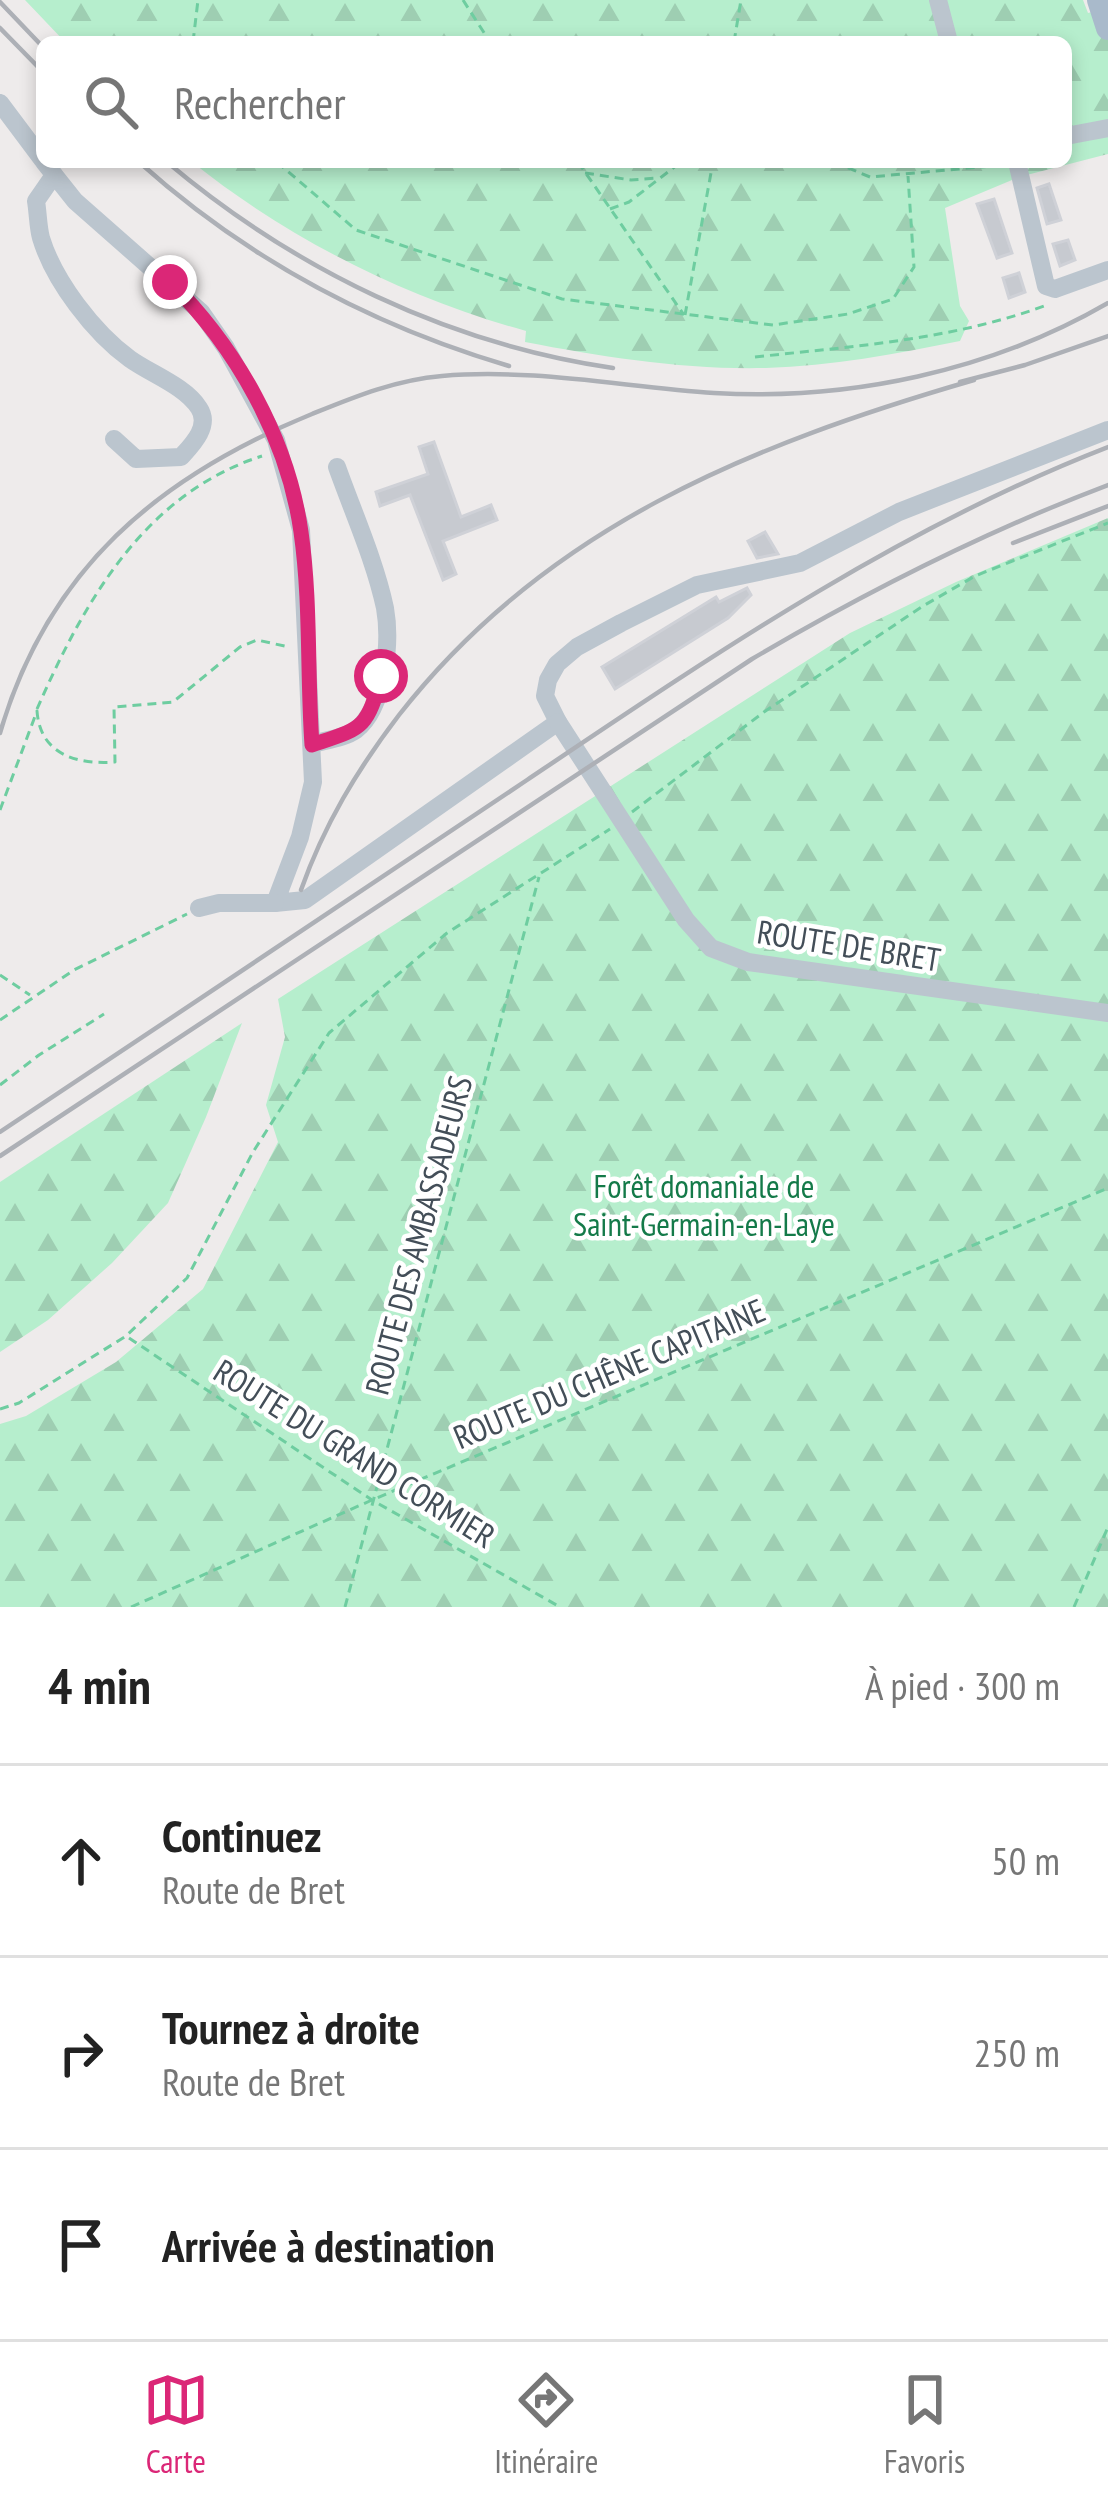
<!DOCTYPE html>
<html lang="fr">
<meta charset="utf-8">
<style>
:root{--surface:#fff;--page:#f6f6f6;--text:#222;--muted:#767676;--line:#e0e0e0;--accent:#db2777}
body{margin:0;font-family:"PT Sans Narrow",sans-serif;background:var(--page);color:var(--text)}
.stop{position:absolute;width:36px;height:36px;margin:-27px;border:9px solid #db2777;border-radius:50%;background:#fff}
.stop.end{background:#db2777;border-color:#fff;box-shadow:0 3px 12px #0008}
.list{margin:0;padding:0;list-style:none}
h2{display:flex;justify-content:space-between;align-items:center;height:156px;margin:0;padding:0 48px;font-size:51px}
h2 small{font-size:39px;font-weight:400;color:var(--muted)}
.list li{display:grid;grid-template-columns:78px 1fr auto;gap:36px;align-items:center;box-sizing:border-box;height:192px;padding:0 48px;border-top:3px solid var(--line)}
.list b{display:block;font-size:45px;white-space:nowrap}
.list p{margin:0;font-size:39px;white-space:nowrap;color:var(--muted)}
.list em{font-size:39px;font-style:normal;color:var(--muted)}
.icon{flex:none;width:66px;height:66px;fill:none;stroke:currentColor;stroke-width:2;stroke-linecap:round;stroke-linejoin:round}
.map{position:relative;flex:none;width:1108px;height:1607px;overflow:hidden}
.search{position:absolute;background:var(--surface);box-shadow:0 6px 18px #0003;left:36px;right:36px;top:36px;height:132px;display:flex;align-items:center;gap:30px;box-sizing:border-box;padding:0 42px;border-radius:18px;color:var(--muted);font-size:45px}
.sheet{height:732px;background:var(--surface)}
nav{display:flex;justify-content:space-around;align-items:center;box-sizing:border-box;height:168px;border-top:3px solid var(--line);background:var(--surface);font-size:33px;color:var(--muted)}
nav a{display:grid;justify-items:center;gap:6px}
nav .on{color:var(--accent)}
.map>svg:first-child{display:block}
</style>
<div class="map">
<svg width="1108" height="1607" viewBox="0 0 1108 1607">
<defs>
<pattern id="forest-firs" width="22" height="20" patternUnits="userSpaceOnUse" patternTransform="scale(3)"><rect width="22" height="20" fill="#b6eecd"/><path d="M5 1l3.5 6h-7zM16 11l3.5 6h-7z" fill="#9eceb2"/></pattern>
</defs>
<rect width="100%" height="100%" fill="#eeebeb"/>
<!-- forest -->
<g fill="url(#forest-firs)">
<path d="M25,0H1083L1088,13L1108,8V154L1019,177L945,208L960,306L969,321L960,341C895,354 832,366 766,368C685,370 603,357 525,342L526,331C406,298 290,240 192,162H1066V42H65Z"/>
<polygon points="1108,518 1108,1607 0,1607 0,1424 26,1416 116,1362 203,1289 278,1142 266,1105 285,1037 278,999 850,633 956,582"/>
<polygon points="242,1023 206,1117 168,1203 112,1263 48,1320 0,1352 0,1182"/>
</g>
<!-- building -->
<g fill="#c7cad0" stroke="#cfd1d7" stroke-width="3">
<polygon points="1049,184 1061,220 1047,224 1037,188"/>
<polygon points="994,199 1012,253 997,258 977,204"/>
<polygon points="1068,240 1075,260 1060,266 1053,244"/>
<polygon points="1019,273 1025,292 1009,298 1003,278"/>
<polygon points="434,442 461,517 491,505 497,520 443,541 456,574 443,580 410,495 380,506 376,492 428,474 419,447"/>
<polygon points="765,532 778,554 757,558 748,541"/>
<polygon points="747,588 751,595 728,618 615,689 602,667 716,597 719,602"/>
</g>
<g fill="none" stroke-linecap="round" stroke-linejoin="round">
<!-- path -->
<g stroke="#6ecda0" stroke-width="3" stroke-dasharray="9 6" stroke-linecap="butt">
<polyline points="463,0 490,42"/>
<polyline points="193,42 198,0"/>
<polyline points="734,42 741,0"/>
<polyline points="277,162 356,230 562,299 773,325 848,314 893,299 914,267 908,176"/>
<polyline points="578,162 684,315"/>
<polyline points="834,162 870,177 1003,165"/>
<polyline points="585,173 631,180 658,178"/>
<polyline points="610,209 629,202 681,162"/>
<polyline points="685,315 713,162"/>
<path d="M755,357C855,346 952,340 1047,305"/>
<path d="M37,709C84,602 144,494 262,456"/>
<path d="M0,810L37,711C40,754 76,765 115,762L114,707L173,702L240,647L257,640L289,647"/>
<polyline points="632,812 764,712 923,606 975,576 1108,523"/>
<polyline points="0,975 30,995"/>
<polyline points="0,1020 74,970 187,914"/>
<polyline points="0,1085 39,1055 104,1014"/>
<polyline points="129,1338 372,1500 560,1607"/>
<polyline points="0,1409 19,1403 126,1336 187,1278 253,1152 329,1033 447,933 610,829"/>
<polyline points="131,1607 372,1500 1108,1188"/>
<polyline points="345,1607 539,877"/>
<polyline points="1074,1607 1108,1527"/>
</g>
<!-- minor -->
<g stroke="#bbc5ce" stroke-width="18">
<polyline points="938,0 949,42"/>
<polyline points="0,103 42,159"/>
<polyline points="1066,136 1108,128"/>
<polyline points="44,162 75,201 201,312 226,348 276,440 301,530 313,782 300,837 275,903 305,900 558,722 545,696 548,680 557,664 577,647 621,623 697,585 800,563 899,512 1108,430"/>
<polyline points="1017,162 1046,286 1055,289 1108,270"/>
<path d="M54,175L36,201C38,213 38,227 41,238C54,281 94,333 130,359C151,374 185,386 199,408C211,426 192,445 181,457L136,459L114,439"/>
<polyline points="558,722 686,920 711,948 748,962 1108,1013"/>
<path d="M312,744C326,740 345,738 356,730C385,707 391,642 385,608C375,561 353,512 337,467"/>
<polyline points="199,908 219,903 275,903"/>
</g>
<!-- major -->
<polyline stroke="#a9bacb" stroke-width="24" points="1099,0 1108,28"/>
<!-- rail -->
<g stroke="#adb0b6" stroke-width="4.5">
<polyline points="0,2 42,46"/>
<polyline points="0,28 42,71"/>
<path d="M139,162C246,258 370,325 509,366"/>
<path d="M167,162C294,269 448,344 613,368"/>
<polyline points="960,382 1025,365 1108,336"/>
<polyline points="1013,543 1108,506"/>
<path d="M0,733C48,569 158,477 312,414C354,397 395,380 442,376C532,368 624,387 714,393C849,401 991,371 1108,303"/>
<path d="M301,890C324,825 357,770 399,715C546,527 750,445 974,380"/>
<path d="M0,1132C176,1015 352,897 527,780C713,655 899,528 1108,447"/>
<path d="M0,1156L752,659C866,592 984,532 1108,485"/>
</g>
</g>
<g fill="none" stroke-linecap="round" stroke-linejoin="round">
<!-- route -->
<path stroke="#db2777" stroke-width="15" d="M170,282C236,347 288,439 301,532C311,602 307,674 312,745C362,728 367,730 381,676"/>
</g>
<g text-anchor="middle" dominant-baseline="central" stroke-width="9" stroke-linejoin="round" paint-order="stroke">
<!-- street labels -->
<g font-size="33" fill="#434e58" stroke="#fff">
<text transform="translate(849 945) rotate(9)">ROUTE DE BRET</text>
<text transform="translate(418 1235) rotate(-75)">ROUTE DES AMBASSADEURS</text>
<text transform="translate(609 1373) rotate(-23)">ROUTE DU CHÊNE CAPITAINE</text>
<text transform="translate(355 1453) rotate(32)">ROUTE DU GRAND CORMIER</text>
</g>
<!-- park labels -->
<g font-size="33" fill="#147a49" stroke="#fff">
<text x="704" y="1185">Forêt domaniale de<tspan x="704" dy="38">Saint-Germain-en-Laye</tspan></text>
</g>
</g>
</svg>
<div class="stop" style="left:381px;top:676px"></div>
<div class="stop end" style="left:170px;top:282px"></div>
<div class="search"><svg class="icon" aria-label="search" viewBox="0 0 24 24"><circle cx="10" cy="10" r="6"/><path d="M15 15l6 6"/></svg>Rechercher</div>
</div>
<section class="sheet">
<h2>4 min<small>À pied · 300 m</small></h2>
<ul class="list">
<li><svg class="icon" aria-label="ahead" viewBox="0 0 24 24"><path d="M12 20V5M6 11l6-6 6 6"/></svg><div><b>Continuez</b><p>Route de Bret</p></div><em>50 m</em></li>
<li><svg class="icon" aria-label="right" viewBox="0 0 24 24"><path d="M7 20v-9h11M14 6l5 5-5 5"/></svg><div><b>Tournez à droite</b><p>Route de Bret</p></div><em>250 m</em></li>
<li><svg class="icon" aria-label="arrive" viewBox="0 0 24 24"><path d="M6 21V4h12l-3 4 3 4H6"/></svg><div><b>Arrivée à destination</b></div></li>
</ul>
</section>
<nav>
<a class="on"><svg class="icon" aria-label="map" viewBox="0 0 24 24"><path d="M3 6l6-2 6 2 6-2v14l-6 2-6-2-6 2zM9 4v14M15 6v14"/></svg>Carte</a>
<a><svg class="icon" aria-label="directions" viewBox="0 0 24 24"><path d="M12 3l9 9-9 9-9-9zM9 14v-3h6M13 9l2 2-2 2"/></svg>Itinéraire</a>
<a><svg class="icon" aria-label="saved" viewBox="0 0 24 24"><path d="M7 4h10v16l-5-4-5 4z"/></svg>Favoris</a>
</nav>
